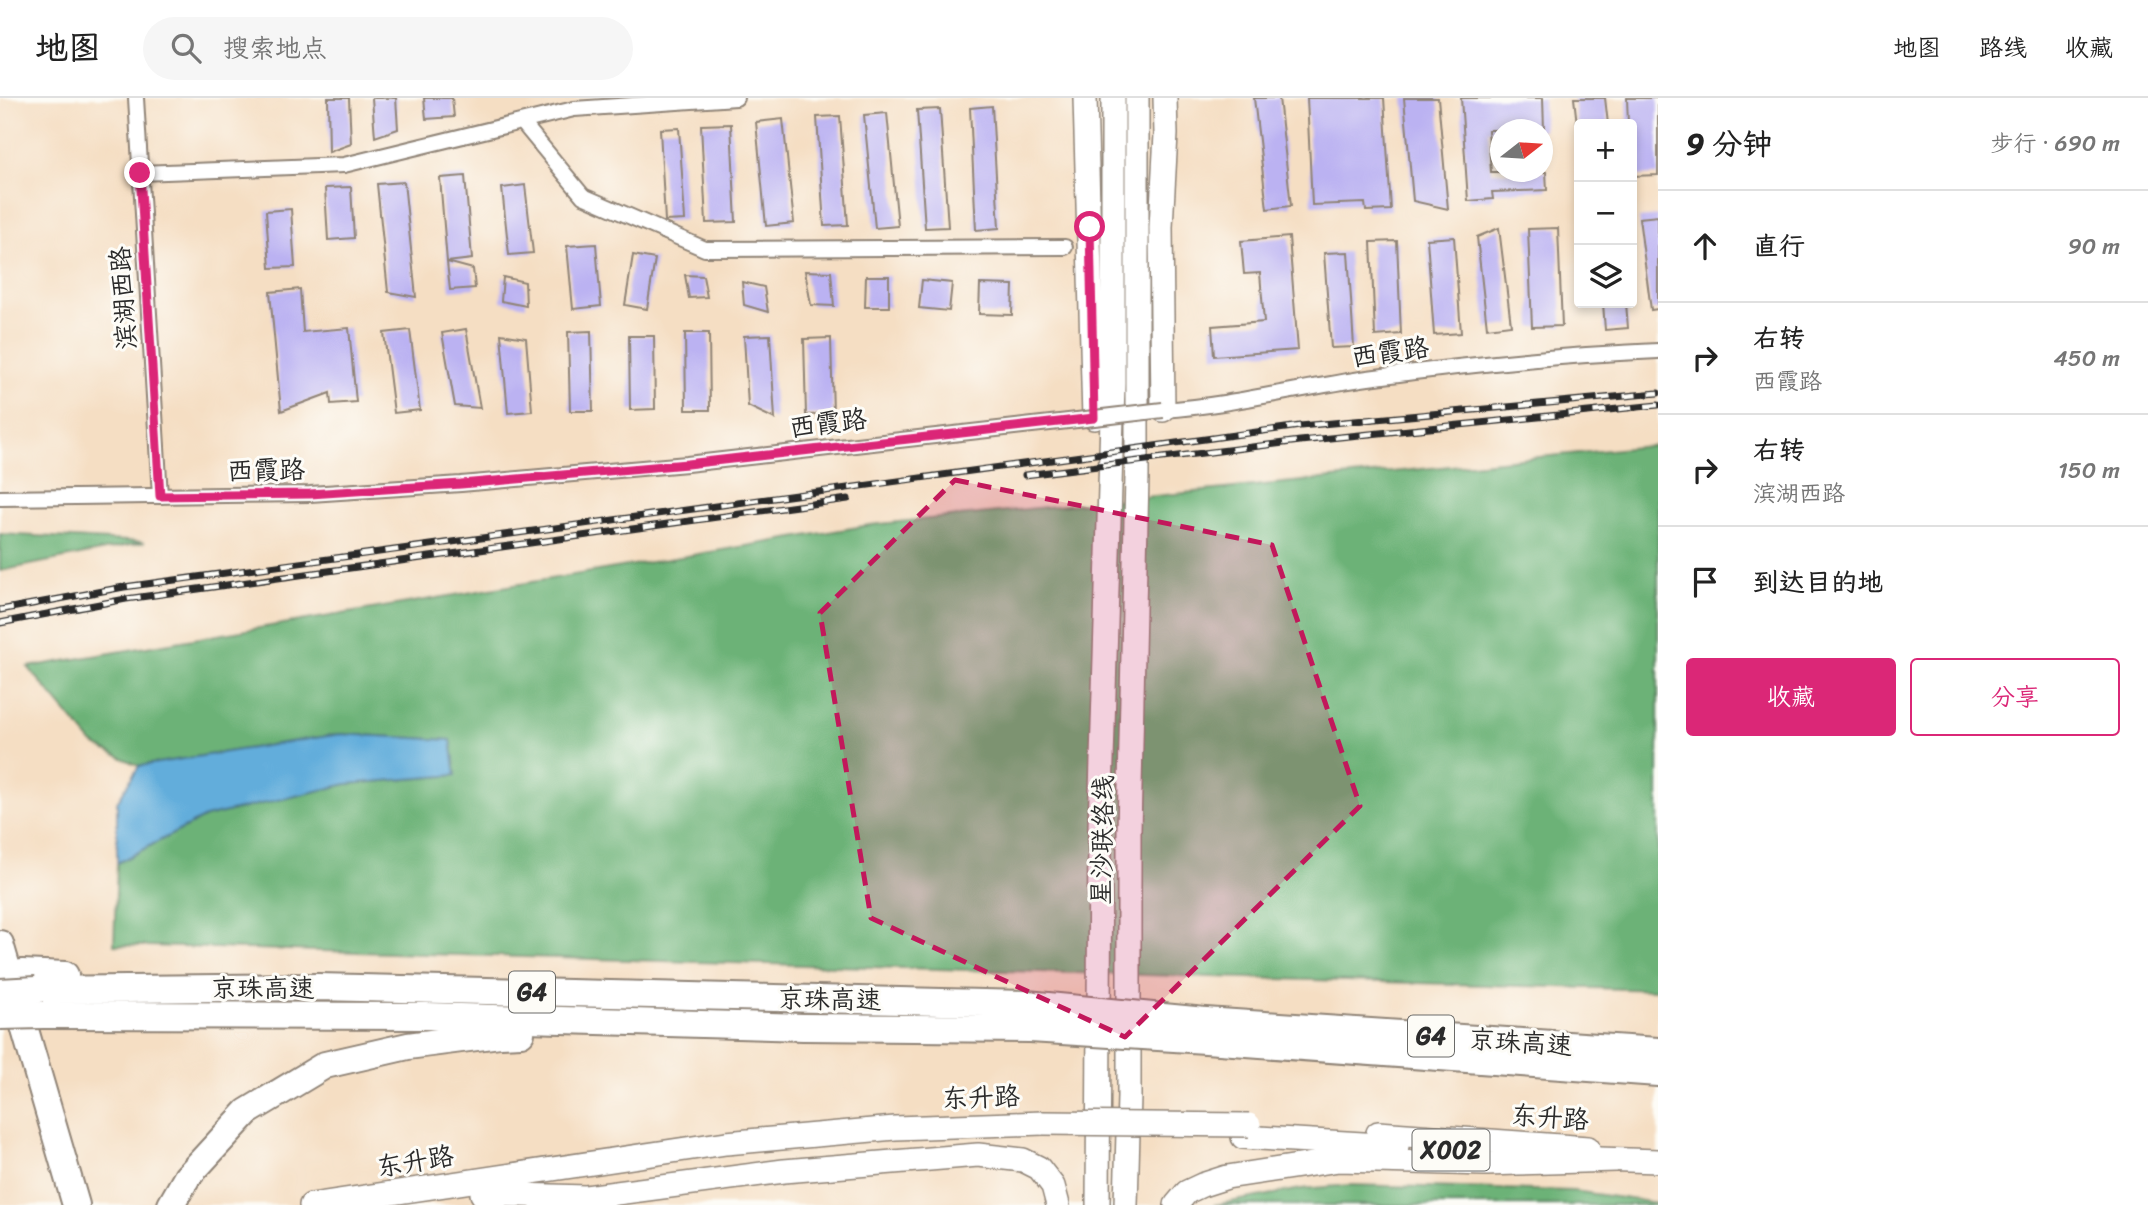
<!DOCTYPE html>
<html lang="zh">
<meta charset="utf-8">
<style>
:root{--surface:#fff;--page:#f6f6f6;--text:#222;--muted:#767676;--line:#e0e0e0;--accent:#db2777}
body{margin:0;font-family:Sriracha,"LXGW WenKai TC",sans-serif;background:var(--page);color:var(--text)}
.controls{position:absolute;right:21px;top:21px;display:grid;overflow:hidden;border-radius:7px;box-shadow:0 4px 10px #0003}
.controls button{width:63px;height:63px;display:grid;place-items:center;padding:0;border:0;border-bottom:2px solid var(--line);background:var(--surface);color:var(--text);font:35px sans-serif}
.compass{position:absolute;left:1490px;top:21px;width:63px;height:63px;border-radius:50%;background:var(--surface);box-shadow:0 4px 10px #0003;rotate:73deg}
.stop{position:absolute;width:21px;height:21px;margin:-16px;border:5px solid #db2777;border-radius:50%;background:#fff}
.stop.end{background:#db2777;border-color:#fff;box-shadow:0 2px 7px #0008}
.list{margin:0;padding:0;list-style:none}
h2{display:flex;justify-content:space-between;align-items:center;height:91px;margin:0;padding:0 28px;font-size:30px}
h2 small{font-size:23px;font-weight:400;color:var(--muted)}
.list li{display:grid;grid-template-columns:46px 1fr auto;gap:21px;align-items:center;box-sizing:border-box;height:112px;padding:0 28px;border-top:2px solid var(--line)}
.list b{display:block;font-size:26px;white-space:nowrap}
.list p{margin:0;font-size:23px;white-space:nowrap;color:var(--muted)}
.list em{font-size:23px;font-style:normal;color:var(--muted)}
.actions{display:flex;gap:14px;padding:21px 28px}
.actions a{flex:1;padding:16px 0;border:2px solid var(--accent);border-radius:7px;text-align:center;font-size:24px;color:var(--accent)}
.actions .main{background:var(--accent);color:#fff}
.icon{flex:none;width:38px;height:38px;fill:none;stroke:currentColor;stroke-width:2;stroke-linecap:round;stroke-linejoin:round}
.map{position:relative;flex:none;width:1658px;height:1107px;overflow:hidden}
header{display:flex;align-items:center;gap:42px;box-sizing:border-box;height:98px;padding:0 35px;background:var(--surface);border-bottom:2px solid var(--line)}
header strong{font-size:33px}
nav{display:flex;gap:38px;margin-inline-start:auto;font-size:24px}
.search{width:490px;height:63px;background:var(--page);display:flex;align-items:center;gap:18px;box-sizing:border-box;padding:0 24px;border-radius:38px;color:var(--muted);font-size:26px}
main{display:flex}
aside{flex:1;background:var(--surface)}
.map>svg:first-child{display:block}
</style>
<header>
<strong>地图</strong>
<div class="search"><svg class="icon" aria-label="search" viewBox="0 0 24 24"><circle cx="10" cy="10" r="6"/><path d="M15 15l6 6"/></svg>搜索地点</div>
<nav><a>地图</a><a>路线</a><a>收藏</a></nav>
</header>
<main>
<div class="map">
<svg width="1658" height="1107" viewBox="0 0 1658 1107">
<rect width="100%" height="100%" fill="#fdfcf7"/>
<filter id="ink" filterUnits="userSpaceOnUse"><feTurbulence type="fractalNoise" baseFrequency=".0143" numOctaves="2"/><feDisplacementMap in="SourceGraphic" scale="14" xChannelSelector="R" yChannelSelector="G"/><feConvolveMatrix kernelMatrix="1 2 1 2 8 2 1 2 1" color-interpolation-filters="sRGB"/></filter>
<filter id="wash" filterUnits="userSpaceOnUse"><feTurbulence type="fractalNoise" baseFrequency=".00686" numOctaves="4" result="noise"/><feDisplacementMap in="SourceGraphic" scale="28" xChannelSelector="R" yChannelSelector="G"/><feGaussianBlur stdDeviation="1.57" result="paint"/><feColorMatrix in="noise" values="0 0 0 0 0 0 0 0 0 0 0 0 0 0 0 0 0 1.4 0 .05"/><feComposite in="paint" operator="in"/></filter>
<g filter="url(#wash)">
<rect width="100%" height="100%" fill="#f5dec3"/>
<!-- forest -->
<g fill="#6cb277" stroke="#4c6e51" stroke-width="2">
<polygon points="1658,347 1658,892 114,847 117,765 205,719 347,686 456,677 451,642 340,636 139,668 93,646 28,569 870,427"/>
<polygon points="0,436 145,444 0,473"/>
<polygon points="1350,1087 1574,1093 1658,1105 1658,1107 1214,1107 1301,1091"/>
</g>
<!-- water -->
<polygon fill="#62addb" stroke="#466c83" stroke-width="2" points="340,636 451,642 456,677 347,686 205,719 117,765 117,704 139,668"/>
<g id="blocks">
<!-- building -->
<g fill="#bbb2f2">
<polygon points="328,0 349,0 351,46 329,54"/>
<polygon points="372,0 396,0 398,31 375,39"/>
<polygon points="424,0 452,0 454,19 426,21"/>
<polygon points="1254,0 1279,0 1291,108 1267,111"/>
<polygon points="1307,0 1384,0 1391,112 1366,113 1365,105 1312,107"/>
<polygon points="1404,0 1438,0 1448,111 1413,103"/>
<polygon points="1461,0 1543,0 1544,32 1488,32 1491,74 1546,74 1547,92 1492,94 1493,101 1468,103"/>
<polygon points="1574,0 1605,0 1608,26 1577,26"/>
<polygon points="1627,0 1658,0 1658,77 1632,78 1632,26 1628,26"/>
<polygon points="992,8 999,130 976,132 970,10"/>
<polygon points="940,11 948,129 925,130 917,12"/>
<polygon points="887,15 898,128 875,130 864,17"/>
<polygon points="840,18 848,127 824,128 817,19"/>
<polygon points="783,21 794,125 766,128 756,24"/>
<polygon points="731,26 736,124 706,125 701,27"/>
<polygon points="679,30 685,122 665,123 660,31"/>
<polygon points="465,78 472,161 447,164 440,80"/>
<polygon points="404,84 416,199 388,194 377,86"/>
<polygon points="525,87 533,155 509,157 502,90"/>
<polygon points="351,89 354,140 328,142 325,90"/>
<polygon points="291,111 295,169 270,170 266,113"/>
<polygon points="1658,118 1658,211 1651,212 1639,120"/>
<polygon points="1499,130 1511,227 1487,230 1477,139"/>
<polygon points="1558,130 1562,228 1532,229 1528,131"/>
<polygon points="1289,139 1298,252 1214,258 1212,228 1264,224 1260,175 1244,176 1241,143"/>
<polygon points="1454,139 1461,235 1434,237 1427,141"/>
<polygon points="1397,143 1401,236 1375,238 1371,144"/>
<polygon points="596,146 601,208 573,211 567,148"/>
<polygon points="1348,154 1354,249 1331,250 1324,155"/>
<polygon points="633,157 655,161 647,211 625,207"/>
<polygon points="447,164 473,171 475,190 450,192"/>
<polygon points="805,173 831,174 834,208 811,207"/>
<polygon points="685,177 703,178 707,199 689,200"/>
<polygon points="866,178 889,178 889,209 865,209"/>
<polygon points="503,179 525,184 526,208 501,203"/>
<polygon points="922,182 952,185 949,213 919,210"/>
<polygon points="742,184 764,189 768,214 744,207"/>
<polygon points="980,186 1013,187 1012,217 979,216"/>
<polygon points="300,191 303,234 349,230 356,304 331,306 330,295 281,313 270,194"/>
<polygon points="1603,205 1626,205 1628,230 1605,232"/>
<polygon points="466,231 480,310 455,308 442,235"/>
<polygon points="410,232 420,312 394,315 384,235"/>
<polygon points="591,233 593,313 570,313 568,234"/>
<polygon points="685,235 709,235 710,312 686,312"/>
<polygon points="501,236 526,240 532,313 508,315"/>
<polygon points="770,237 775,321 748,308 744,238"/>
<polygon points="629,238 654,238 655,311 630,312"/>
<polygon points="831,240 833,316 806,317 804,241"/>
</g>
</g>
</g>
<g filter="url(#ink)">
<use href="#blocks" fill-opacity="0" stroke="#908477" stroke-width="2"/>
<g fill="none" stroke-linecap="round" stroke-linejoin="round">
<defs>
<g id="minor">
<polyline points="136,0 160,398"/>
<polyline points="522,24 583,98 705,151 1065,149"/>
<polyline points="140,75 344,67 574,11 736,0"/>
<path d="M1163,312C1232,307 1299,290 1368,280C1464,267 1561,257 1658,253"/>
<polyline points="0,400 310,396 461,386 687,366 1077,322"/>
</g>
<g id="primary">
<polyline points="1085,0 1094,320"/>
<polyline points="1163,312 1161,129 1166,36 1165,0"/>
<polyline points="1378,1035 1588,1050"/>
<polyline points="1243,1039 1397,1048"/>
<polyline points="1599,1061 1658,1063"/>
<polyline points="482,1096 586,1099 784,1073 978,1057 1023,1062 1039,1070 1053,1088 1058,1107"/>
<polyline points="311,1107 726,1045 895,1030 1043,1025"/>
<polyline points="1176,1107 1187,1094 1202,1087 1227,1079 1339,1062 1487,1066 1615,1062"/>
</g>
<g id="trunk">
<polyline points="1098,1107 1100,730 1113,286 1113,0"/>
<polyline points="1126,1107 1129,998 1129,733 1137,378 1137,0"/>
</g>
<g id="motorway">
<polyline points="0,846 76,1107"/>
<polyline points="22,875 65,877"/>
<polyline points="36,892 318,889 1027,906"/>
<polyline points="43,917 426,918 803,929 1030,931"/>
<polyline points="1205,923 1658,953"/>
<polyline points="1206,942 1658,975"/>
<polyline points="171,1107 187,1079 247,1014 325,967 408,948 500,936 521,935"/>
</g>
</defs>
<!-- minor casing -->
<use href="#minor" stroke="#908477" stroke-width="18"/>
<!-- primary casing -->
<use href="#primary" stroke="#908477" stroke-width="26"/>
<!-- trunk casing -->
<use href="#trunk" stroke="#908477" stroke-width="26"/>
<!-- motorway casing -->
<use href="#motorway" stroke="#908477" stroke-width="30"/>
<!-- minor -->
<use href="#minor" stroke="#fff" stroke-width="14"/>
<!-- primary -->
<use href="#primary" stroke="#fff" stroke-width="23"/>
<!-- trunk -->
<use href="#trunk" stroke="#fff" stroke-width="23"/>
<!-- motorway -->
<use href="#motorway" stroke="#fff" stroke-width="26"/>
<defs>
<g id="rail">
<polyline points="1025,377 1300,343 1658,307"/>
<polyline points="0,512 124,489 1300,328 1658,295"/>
<polyline points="0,525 126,501 848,401"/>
</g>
</defs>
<!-- rail casing -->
<use href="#rail" stroke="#2b2b2b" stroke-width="7"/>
<!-- rail -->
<use href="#rail" stroke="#fdfcf7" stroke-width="4.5" stroke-dasharray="13" stroke-linecap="butt"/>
<defs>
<polyline id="minor-bridge" points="1077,322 1163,312"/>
<polyline id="primary-bridge" points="1043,1025 1249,1027"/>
<g id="motorway-bridge">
<polyline points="0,894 36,892"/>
<polyline points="1027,906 1205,923"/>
<polyline points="0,918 43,917"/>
<polyline points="1030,931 1206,942"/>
</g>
</defs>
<!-- minor-bridge casing -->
<use href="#minor-bridge" stroke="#908477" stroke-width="18" stroke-linecap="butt"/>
<!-- primary-bridge casing -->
<use href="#primary-bridge" stroke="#908477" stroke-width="26" stroke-linecap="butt"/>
<!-- motorway-bridge casing -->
<use href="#motorway-bridge" stroke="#908477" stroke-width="30" stroke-linecap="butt"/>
<!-- minor-bridge -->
<use href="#minor-bridge" stroke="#fff" stroke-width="14"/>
<!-- primary-bridge -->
<use href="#primary-bridge" stroke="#fff" stroke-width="23"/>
<!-- motorway-bridge -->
<use href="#motorway-bridge" stroke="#fff" stroke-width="26"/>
</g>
</g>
<g fill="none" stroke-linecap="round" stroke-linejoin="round" filter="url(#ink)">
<!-- route -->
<polyline stroke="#db2777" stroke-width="9" points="140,75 160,398 310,396 461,386 687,366 1094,320 1090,129"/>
</g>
<!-- marked area -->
<path fill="#c2185b" fill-opacity="0.2" stroke="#c2185b" stroke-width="5" stroke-dasharray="14 9" stroke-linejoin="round" d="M955,382L1272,447L1360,708L1125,939L871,820L820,515Z"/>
<g text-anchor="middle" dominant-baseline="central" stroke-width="6" stroke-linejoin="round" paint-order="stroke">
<!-- shield labels -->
<g fill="#fdfcf7" stroke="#6a6a68" stroke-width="2">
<rect x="509" y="873.5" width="46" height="41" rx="5"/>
<rect x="1408" y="917.5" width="46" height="41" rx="5"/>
<rect x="1412.5" y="1031.5" width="77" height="41" rx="5"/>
</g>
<g font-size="24" font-weight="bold" fill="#2b2b2b">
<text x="532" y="894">G4</text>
<text x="1431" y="938">G4</text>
<text x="1451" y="1052">X002</text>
</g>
<!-- street labels -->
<g font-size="26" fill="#2b2b2b" stroke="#fdfcf7">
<text transform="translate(123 200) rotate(-94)">滨湖西路</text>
<text transform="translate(1390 254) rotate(-8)">西霞路</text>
<text transform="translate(828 325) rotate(-7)">西霞路</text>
<text transform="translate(266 372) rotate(-1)">西霞路</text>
<text transform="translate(1102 742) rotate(-89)">星沙联络线</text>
<text x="263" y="890">京珠高速</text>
<text transform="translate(830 901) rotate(1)">京珠高速</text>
<text transform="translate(1521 944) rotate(4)">京珠高速</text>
<text transform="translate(981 999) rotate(-2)">东升路</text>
<text transform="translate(1550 1019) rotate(4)">东升路</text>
<text transform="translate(415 1063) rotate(-9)">东升路</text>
</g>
</g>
</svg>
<div class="controls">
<button>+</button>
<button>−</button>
<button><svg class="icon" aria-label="layers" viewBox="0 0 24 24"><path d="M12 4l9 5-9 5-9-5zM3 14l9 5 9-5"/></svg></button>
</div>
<svg class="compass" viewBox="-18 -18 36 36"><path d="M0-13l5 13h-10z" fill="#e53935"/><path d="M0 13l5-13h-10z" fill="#767676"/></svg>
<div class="stop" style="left:1090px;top:129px"></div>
<div class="stop end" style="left:140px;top:75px"></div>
</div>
<aside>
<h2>9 分钟<small>步行 · 690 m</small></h2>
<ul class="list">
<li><svg class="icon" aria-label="ahead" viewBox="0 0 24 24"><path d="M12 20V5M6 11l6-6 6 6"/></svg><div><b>直行</b></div><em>90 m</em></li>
<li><svg class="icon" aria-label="right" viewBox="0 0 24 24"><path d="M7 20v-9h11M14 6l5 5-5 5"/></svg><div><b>右转</b><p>西霞路</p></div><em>450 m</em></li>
<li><svg class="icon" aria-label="right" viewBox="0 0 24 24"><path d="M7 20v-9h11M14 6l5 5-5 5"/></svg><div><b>右转</b><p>滨湖西路</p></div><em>150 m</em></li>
<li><svg class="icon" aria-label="arrive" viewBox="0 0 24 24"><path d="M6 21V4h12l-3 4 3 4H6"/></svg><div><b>到达目的地</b></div></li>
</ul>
<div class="actions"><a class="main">收藏</a><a>分享</a></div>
</aside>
</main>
